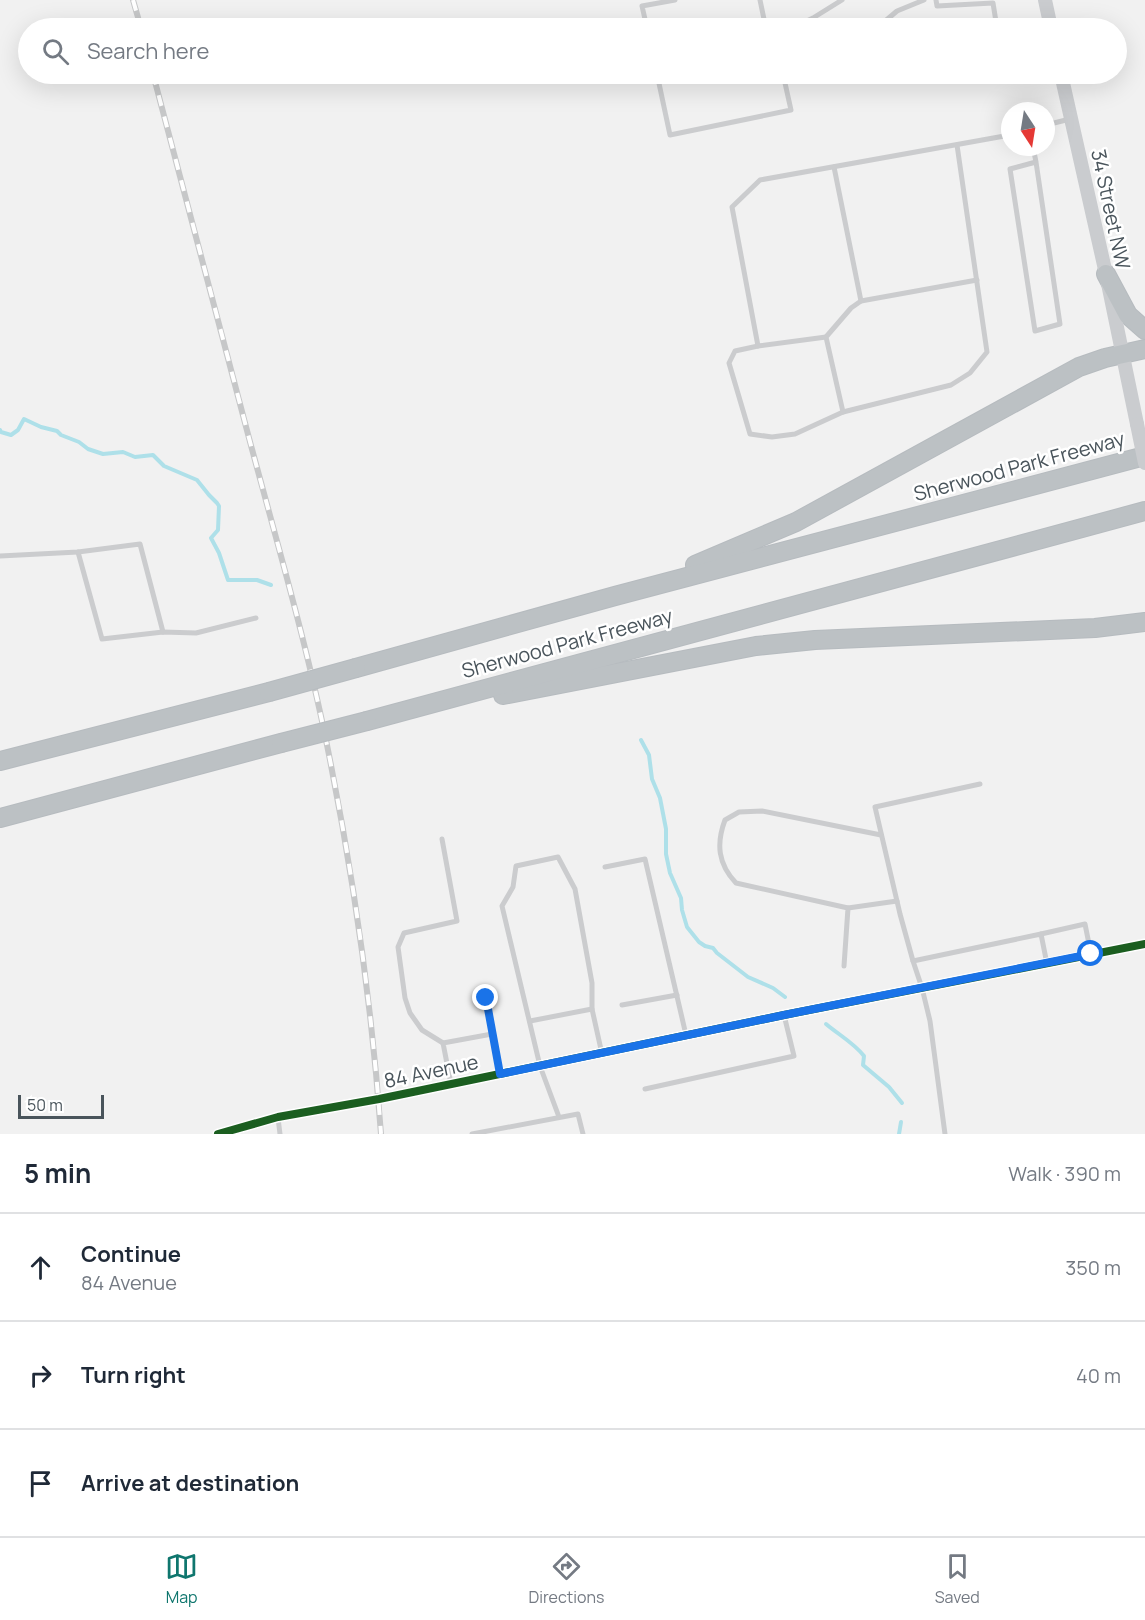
<!DOCTYPE html>
<meta charset="utf-8">
<style>
:root{--surface:#fff;--page:#f2f2f3;--text:#1f2937;--muted:#747a83;--line:#e0e1e3;--accent:#0f766e}
body{margin:0;font-family:Manrope,sans-serif;background:var(--page);color:var(--text)}
.compass{position:absolute;left:1001px;top:102px;width:54px;height:54px;border-radius:50%;background:var(--surface);box-shadow:0 6px 24px #0002;rotate:168deg}
.scale{position:absolute;left:18px;bottom:15px;width:86px;box-sizing:border-box;padding-left:6px;border:3px solid #49545b;border-top:0;font-size:16px;line-height:21px;white-space:nowrap;color:#49545b;-webkit-text-stroke:4px #fff;paint-order:stroke}
.stop{position:absolute;width:18px;height:18px;margin:-14px;border:4px solid #1a73e8;border-radius:50%;background:#fff}
.stop.end{background:#1a73e8;border-color:#fff;box-shadow:0 2px 6px #0008}
.list{margin:0;padding:0;list-style:none}
h2{display:flex;justify-content:space-between;align-items:center;height:78px;margin:0;padding:0 24px;font-size:26px}
h2 small{font-size:20px;font-weight:400;color:var(--muted)}
.list li{display:grid;grid-template-columns:39px 1fr auto;gap:18px;align-items:center;box-sizing:border-box;height:108px;padding:0 24px;border-top:2px solid var(--line)}
.list b{display:block;font-size:22px;white-space:nowrap}
.list p{margin:0;font-size:20px;white-space:nowrap;color:var(--muted)}
.list em{font-size:20px;font-style:normal;color:var(--muted)}
.icon{flex:none;width:33px;height:33px;fill:none;stroke:currentColor;stroke-width:2;stroke-linecap:round;stroke-linejoin:round}
.map{position:relative;flex:none;width:1145px;height:1134px;overflow:hidden}
.search{position:absolute;background:var(--surface);box-shadow:0 6px 24px #0002;left:18px;right:18px;top:18px;height:66px;display:flex;align-items:center;gap:15px;box-sizing:border-box;padding:0 21px;border-radius:33px;color:var(--muted);font-size:22px}
.sheet{height:402px;background:var(--surface)}
nav{display:flex;justify-content:space-around;align-items:center;box-sizing:border-box;height:84px;border-top:2px solid var(--line);background:var(--surface);font-size:16px;color:var(--muted)}
nav a{display:grid;justify-items:center;gap:3px}
nav .on{color:var(--accent)}
.map>svg:first-child{display:block}
</style>
<div class="map">
<svg width="1145" height="1134" viewBox="0 0 1145 1134">
<rect width="100%" height="100%" fill="#f1f1f1"/>
<g fill="none" stroke-linecap="round" stroke-linejoin="round">
<!-- stream -->
<g stroke="#aee0e9" stroke-width="4">
<polyline points="0,430 1,432 11,435 18,430 24,419 41,427 57,431 61,435 79,442 88,449 103,454 123,452 135,457 153,455 164,466 197,480 209,495 217,503 219,506 218,530 211,538 219,553 228,580 257,580 271,585"/>
<polyline points="641,740 649,755 652,779 660,798 666,829 666,854 670,873 681,898 682,910 687,927 699,942 705,946 713,948 717,953 748,977 773,988 785,997"/>
<path d="M826,1024C839,1035 854,1043 864,1056L863,1065L889,1087L902,1103"/>
<polyline points="899,1134 901,1122"/>
</g>
<defs>
<g id="motorway">
<polyline points="1106,274 1128,315 1145,330"/>
<polyline points="695,565 796,522 1079,367 1105,358 1145,349"/>
<polyline points="356,668 615,596 1145,456"/>
<polyline points="503,695 756,646 815,640 1095,628 1145,622"/>
<polyline points="367,721 1145,511"/>
<polyline points="0,761 269,692"/>
<polyline points="0,818 281,743"/>
</g>
</defs>
<!-- motorway casing -->
<use href="#motorway" stroke="#b6bbbf" stroke-width="20"/>
<!-- service -->
<g stroke="#cbccce" stroke-width="5">
<polyline points="760,0 765,24 768,28"/>
<polyline points="936,0 937,6 993,3 997,28"/>
<polyline points="647,28 642,6 675,0"/>
<polyline points="792,28 813,18 842,0"/>
<polyline points="877,28 897,11 924,0"/>
<polyline points="657,74 670,135 791,110 783,74"/>
<polyline points="876,74 877,80"/>
<polyline points="1046,125 1070,119"/>
<polyline points="1033,147 1036,162 1060,324 1035,331 1010,169 1036,162"/>
<polyline points="834,167 861,301"/>
<polyline points="826,337 758,346 735,351 729,363 750,434 772,437 795,434 843,412 951,385 970,373 987,352 957,145"/>
<polyline points="758,346 732,207 760,180 1010,135"/>
<polyline points="843,412 826,337 851,308 861,301 977,280"/>
<polyline points="78,552 102,639 163,632 196,633 256,618"/>
<polyline points="0,556 78,552 140,544 163,632"/>
<polyline points="442,839 457,921 404,933 398,947 405,998 410,1013 422,1030 443,1043"/>
<polyline points="605,867 645,859 686,1035"/>
<polyline points="848,908 897,901"/>
<polyline points="1041,934 1085,924 1091,954"/>
<polyline points="913,961 1041,934 1047,964"/>
<path d="M844,966L848,908L736,883C718,864 716,844 725,820L739,812L762,811L881,835"/>
<polyline points="486,998 500,1074"/>
<polyline points="622,1005 677,995"/>
<polyline points="530,1021 592,1009"/>
<polyline points="451,1084 443,1043 492,1034"/>
<polyline points="645,1089 794,1056 784,1015"/>
<polyline points="559,1117 540,1066 502,906 513,887 516,866 558,857 575,889 592,983 592,1009 602,1054"/>
<polyline points="278,1118 280,1134"/>
<polyline points="472,1134 578,1114 583,1134"/>
<polyline points="945,1134 930,1021 922,988 913,961 900,914 875,807 980,784"/>
</g>
<!-- minor -->
<polyline stroke="#cbccce" stroke-width="10" points="218,1134 278,1117 379,1099 784,1015 1145,944"/>
<!-- secondary -->
<g stroke="#cacccf" stroke-width="14">
<polyline points="1045,0 1051,28"/>
<polyline points="1061,74 1106,274 1137,424"/>
</g>
<!-- motorway -->
<use href="#motorway" stroke="#bcc1c4" stroke-width="18"/>
<defs>
<g id="rail">
<polyline points="133,0 141,28"/>
<path d="M153,74C185,195 217,316 249,438C277,543 308,648 329,755C354,880 372,1007 381,1134"/>
</g>
</defs>
<!-- rail casing -->
<use href="#rail" stroke="#c6c7c8" stroke-width="6"/>
<!-- rail -->
<use href="#rail" stroke="#fff" stroke-width="4" stroke-dasharray="11" stroke-linecap="butt"/>
<defs>
<g id="motorway-bridge">
<polyline points="269,692 356,668"/>
<polyline points="281,743 367,721"/>
</g>
</defs>
<!-- motorway-bridge casing -->
<use href="#motorway-bridge" stroke="#b6bbbf" stroke-width="20" stroke-linecap="butt"/>
<!-- secondary-bridge -->
<polyline stroke="#cacccf" stroke-width="14" points="1137,424 1145,463"/>
<!-- motorway-bridge -->
<use href="#motorway-bridge" stroke="#bcc1c4" stroke-width="18"/>
<defs>
<polyline id="cycleway" points="218,1134 278,1117 379,1099 784,1015 1145,944"/>
</defs>
<!-- cycleway casing -->
<use href="#cycleway" stroke="#fff" stroke-width="11"/>
<!-- cycleway -->
<use href="#cycleway" stroke="#1b5e20" stroke-width="8"/>
</g>
<g fill="none" stroke-linecap="round" stroke-linejoin="round">
<!-- route -->
<polyline stroke="#1a73e8" stroke-width="8" points="486,998 500,1074 784,1015 1091,954"/>
</g>
<g text-anchor="middle" dominant-baseline="central" stroke-width="5" stroke-linejoin="round" paint-order="stroke">
<!-- street labels -->
<g font-size="20" fill="#49545b" stroke="#fff">
<text transform="translate(1111 209) rotate(78)">34 Street NW</text>
<text transform="translate(1019 466) rotate(-15)">Sherwood Park Freeway</text>
<text transform="translate(567 643) rotate(-15)">Sherwood Park Freeway</text>
<text transform="translate(431 1071) rotate(-12)">84 Avenue</text>
</g>
</g>
</svg>
<svg class="compass" viewBox="-18 -18 36 36"><path d="M0-13l5 13h-10z" fill="#e53935"/><path d="M0 13l5-13h-10z" fill="#747a83"/></svg>
<div class="scale">50 m</div>
<div class="stop" style="left:1091px;top:954px"></div>
<div class="stop end" style="left:486px;top:998px"></div>
<div class="search"><svg class="icon" aria-label="search" viewBox="0 0 24 24"><circle cx="10" cy="10" r="6"/><path d="M15 15l6 6"/></svg>Search here</div>
</div>
<section class="sheet">
<h2>5 min<small>Walk · 390 m</small></h2>
<ul class="list">
<li><svg class="icon" aria-label="ahead" viewBox="0 0 24 24"><path d="M12 20V5M6 11l6-6 6 6"/></svg><div><b>Continue</b><p>84 Avenue</p></div><em>350 m</em></li>
<li><svg class="icon" aria-label="right" viewBox="0 0 24 24"><path d="M7 20v-9h11M14 6l5 5-5 5"/></svg><div><b>Turn right</b></div><em>40 m</em></li>
<li><svg class="icon" aria-label="arrive" viewBox="0 0 24 24"><path d="M6 21V4h12l-3 4 3 4H6"/></svg><div><b>Arrive at destination</b></div></li>
</ul>
</section>
<nav>
<a class="on"><svg class="icon" aria-label="map" viewBox="0 0 24 24"><path d="M3 6l6-2 6 2 6-2v14l-6 2-6-2-6 2zM9 4v14M15 6v14"/></svg>Map</a>
<a><svg class="icon" aria-label="directions" viewBox="0 0 24 24"><path d="M12 3l9 9-9 9-9-9zM9 14v-3h6M13 9l2 2-2 2"/></svg>Directions</a>
<a><svg class="icon" aria-label="saved" viewBox="0 0 24 24"><path d="M7 4h10v16l-5-4-5 4z"/></svg>Saved</a>
</nav>
